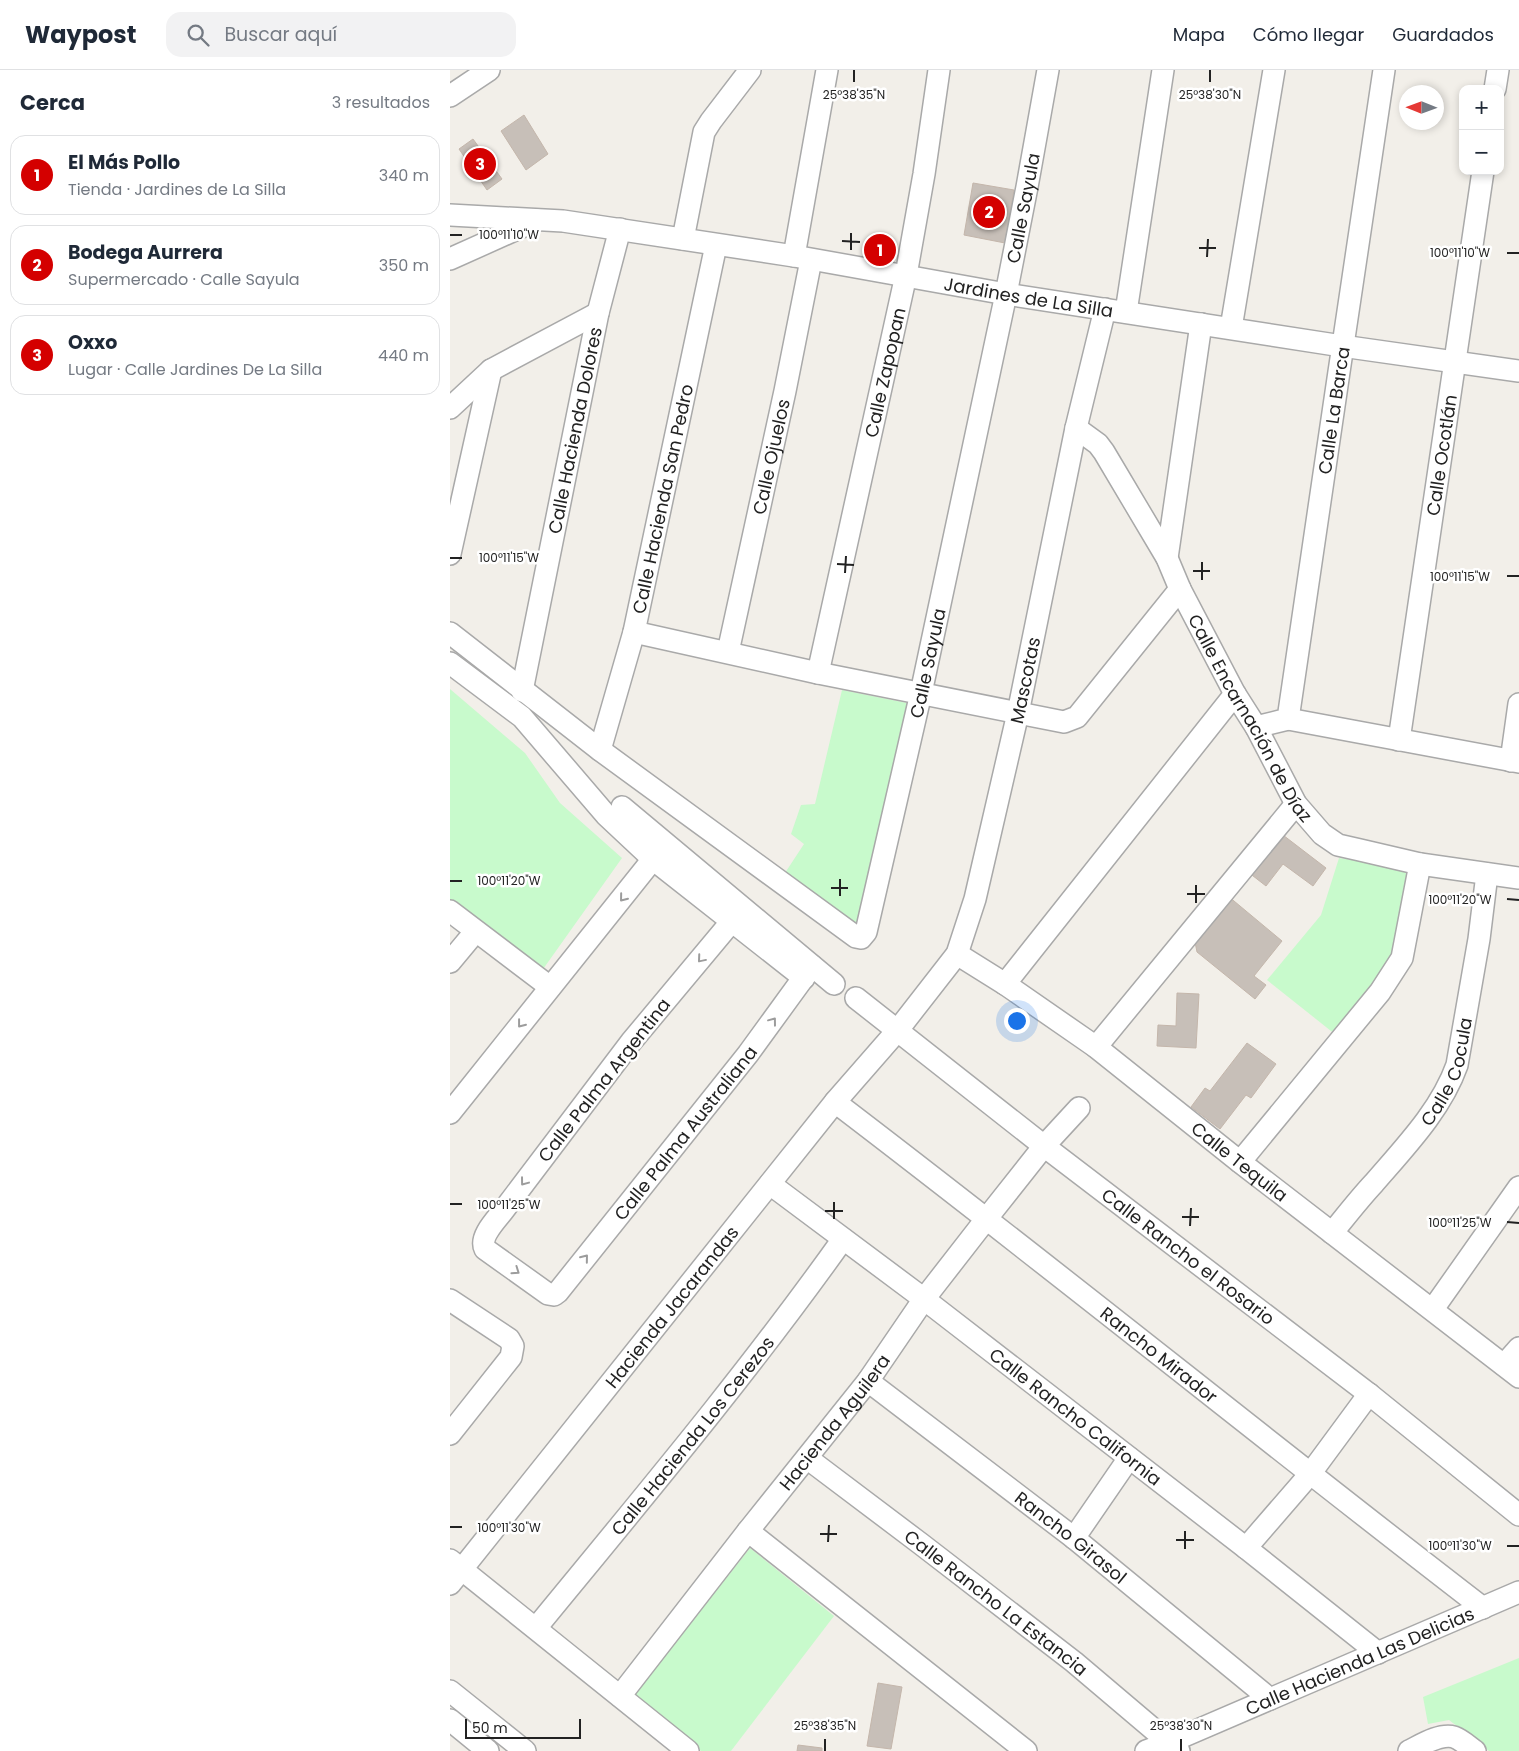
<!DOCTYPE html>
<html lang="es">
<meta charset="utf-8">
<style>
:root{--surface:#fff;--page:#f2f2f3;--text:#1f2937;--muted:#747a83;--line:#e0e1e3;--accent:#d40000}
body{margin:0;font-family:Poppins,sans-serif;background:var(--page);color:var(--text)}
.controls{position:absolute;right:15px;top:15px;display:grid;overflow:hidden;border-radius:10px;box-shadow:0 2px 8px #0003}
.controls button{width:45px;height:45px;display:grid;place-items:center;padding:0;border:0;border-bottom:1px solid var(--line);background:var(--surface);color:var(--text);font:25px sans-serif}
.compass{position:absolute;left:949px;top:15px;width:45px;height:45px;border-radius:50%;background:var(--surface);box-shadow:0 2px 8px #0003;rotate:271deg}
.scale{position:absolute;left:15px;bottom:12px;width:116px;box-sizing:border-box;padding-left:5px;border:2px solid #222;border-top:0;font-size:14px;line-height:18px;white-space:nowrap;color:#222;-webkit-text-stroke:4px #fff;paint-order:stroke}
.you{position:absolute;left:566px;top:950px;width:18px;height:18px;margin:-12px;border:4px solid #fff;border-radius:50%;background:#1a73e8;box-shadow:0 0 0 8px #1a73e833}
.badge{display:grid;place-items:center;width:32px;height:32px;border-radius:50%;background:var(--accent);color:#fff;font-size:16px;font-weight:700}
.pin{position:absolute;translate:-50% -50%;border:2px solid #fff;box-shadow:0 1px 5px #0006}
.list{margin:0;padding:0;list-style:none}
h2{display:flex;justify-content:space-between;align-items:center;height:65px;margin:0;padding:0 20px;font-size:21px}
h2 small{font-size:16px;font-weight:400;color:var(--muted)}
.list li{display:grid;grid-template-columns:32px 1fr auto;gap:15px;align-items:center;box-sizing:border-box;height:80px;margin:0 10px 10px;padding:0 10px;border:1px solid var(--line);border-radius:15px}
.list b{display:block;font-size:19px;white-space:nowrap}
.list p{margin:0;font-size:16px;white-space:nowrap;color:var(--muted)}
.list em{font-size:16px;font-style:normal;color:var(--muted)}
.icon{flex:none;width:28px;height:28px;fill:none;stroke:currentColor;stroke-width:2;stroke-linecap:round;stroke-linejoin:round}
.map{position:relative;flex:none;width:1069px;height:1681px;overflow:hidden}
header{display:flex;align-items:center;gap:30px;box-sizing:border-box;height:70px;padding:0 25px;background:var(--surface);border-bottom:1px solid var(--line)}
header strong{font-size:24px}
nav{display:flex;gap:28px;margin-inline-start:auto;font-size:18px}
.search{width:350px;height:45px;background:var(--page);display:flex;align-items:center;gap:12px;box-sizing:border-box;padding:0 18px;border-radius:15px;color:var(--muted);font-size:19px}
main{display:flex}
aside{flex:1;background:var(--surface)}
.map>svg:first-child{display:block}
</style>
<header>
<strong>Waypost</strong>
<div class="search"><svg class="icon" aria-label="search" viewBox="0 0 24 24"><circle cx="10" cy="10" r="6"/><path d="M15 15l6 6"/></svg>Buscar aquí</div>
<nav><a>Mapa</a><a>Cómo llegar</a><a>Guardados</a></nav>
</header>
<main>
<aside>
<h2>Cerca<small>3 resultados</small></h2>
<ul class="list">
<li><span class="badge">1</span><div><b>El Más Pollo</b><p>Tienda · Jardines de La Silla</p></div><em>340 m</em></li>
<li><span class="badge">2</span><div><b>Bodega Aurrera</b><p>Supermercado · Calle Sayula</p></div><em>350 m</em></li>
<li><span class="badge">3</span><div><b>Oxxo</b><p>Lugar · Calle Jardines De La Silla</p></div><em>440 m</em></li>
</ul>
</aside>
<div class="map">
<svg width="1069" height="1681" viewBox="0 0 1069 1681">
<rect width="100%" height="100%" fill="#f2efe9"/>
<!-- park -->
<g fill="#c8facc">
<polygon points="0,619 75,683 110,733 172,788 91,902 0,829"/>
<polygon points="392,620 462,634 406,860 333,806 354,774 341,764 351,735 365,734"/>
<polygon points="889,788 963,798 946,882 886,965 817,910 871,845"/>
<polygon points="300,1478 384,1546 281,1681 251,1681 184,1625"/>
<polygon points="1069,1588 1069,1681 1039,1681 999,1650 978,1654 973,1627"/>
</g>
<!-- building -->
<g fill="#c7bfb8" stroke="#c4b6ab">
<polygon points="74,45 98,84 76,100 51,61"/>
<polygon points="23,69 52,109 37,120 9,79"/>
<polygon points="523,113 564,120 555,173 514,165"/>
<polygon points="829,762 876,798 863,816 833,794 816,816 798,802"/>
<polygon points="778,826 832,871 804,906 816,915 805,929 747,882 744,867"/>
<polygon points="727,923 749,924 746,978 707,976 708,955 726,956"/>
<polygon points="797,973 826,994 801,1028 796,1025 770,1059 741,1037 755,1018 760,1021"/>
<polygon points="428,1613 452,1617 441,1679 417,1676"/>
<polygon points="348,1675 372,1678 372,1681 347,1681"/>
</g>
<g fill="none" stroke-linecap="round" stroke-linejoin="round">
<defs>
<g id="minor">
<polyline points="1045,19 1048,0"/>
<polyline points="0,26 39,0"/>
<path id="s1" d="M0,145L113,151L344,186L556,224L892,276L1069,301"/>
<polyline points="233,169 254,62 261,51 300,0"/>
<polyline points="344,186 377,0"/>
<polyline points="0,189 87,150"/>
<polyline points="676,242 713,0"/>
<polyline points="781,258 824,0"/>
<polyline points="0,338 41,300 148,243"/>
<path id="s2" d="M626,358L648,374L654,382L717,488L730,519L785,624L806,657L846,734L872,764L888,775L910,780L970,794L1069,808"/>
<polyline points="0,484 41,300"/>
<polyline points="717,488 751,254"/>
<polyline points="184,562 368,603 614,652 627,647 730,519"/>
<path id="s3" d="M0,563L150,680L406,867L411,868L416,862L471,623L556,224L577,117L598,0"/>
<path id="s4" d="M278,582L335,321L361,190"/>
<polyline points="0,593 72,647 156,745 204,790 354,908"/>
<path id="s5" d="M368,603L456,205L474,104L489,0"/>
<path id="s6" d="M72,621L148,243L170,159"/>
<polyline points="838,649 1069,692"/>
<path id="s7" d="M806,657L838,649C869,433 902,216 934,0"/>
<path id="s8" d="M949,670L1033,101"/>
<path id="s9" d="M150,680L184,562L266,175"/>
<polyline points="1061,691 1069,634"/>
<polyline points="172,737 384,914"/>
<polyline points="0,841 100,917"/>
<path id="s10" d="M282,851L181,972L53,1141C46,1150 29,1167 35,1179L98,1224L104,1225L108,1222L298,984L362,896"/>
<path id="s11" d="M507,884L555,914L646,977L790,1092L1069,1307"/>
<polyline points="0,892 25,862"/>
<polyline points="555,914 785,624"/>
<path id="s12" d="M406,928L594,1076L919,1324L1069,1445"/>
<polyline points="646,977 846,734"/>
<path id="s13" d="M385,1032C603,1198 816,1371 1033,1538"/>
<polyline points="0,1043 215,774"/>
<polyline points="790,1092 930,922 952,888 970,794"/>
<path id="s14" d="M320,1114L474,1229L796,1478L928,1583"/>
<path id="s15" d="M882,1163C896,1146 909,1129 924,1113C955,1077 991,1040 1007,995L1029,869L1037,804"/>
<polyline points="0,1230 59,1269 63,1276 61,1287 0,1364"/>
<polyline points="983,1239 1069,1117"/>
<polyline points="1054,1295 1069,1278"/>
<path id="s16" d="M418,1311L624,1468L820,1629"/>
<path id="s17" d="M357,1388L471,1474L624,1592L729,1681"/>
<polyline points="298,1461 576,1681"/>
<polyline points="624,1468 679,1388"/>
<polyline points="796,1478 860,1404 919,1324"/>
<polyline points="0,1490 238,1681"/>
<path id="s18" d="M0,1514L385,1032L447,961L507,884L525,829L568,643L626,358L655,239"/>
<path id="s19" d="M86,1558C191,1430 297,1304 393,1169"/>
<polyline points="0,1621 75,1681"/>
<path id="s20" d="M170,1626L298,1461L418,1311L474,1229L537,1148L594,1076L629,1038"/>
<polyline points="0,1650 38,1681"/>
<path id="s21" d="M696,1681L720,1672L1069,1522"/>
<path d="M959,1681C971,1675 990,1663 1004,1667C1012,1670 1018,1676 1025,1681"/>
</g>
</defs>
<!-- minor casing -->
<use href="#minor" stroke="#a9a9a9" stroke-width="24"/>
<!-- minor -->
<use href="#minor" stroke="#fff" stroke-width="21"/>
</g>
<!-- one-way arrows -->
<defs><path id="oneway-chevron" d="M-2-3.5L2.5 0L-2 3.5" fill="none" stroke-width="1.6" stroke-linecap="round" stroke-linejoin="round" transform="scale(1.25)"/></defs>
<g stroke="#9c9c9c">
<use href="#oneway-chevron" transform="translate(173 828) rotate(129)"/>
<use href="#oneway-chevron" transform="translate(251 889) rotate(130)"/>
<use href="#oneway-chevron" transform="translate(323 951) rotate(-53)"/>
<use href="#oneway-chevron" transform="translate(71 954) rotate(128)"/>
<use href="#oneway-chevron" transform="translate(74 1112) rotate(127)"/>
<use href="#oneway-chevron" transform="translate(135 1188) rotate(-51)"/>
<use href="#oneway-chevron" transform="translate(66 1201) rotate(35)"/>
</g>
<!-- ticks -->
<path fill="none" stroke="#222" stroke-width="2" d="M404,12V0M760,12V0M0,165H12M392,171L410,172M749,178H766M401,180V163M1057,183H1069M757,187L758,169M0,488H12M387,494L404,495M743,501H760M395,503L396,486M1057,506H1069M752,510V492M0,811H12M381,818H398M737,824H755M390,826V809M1057,829L1069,830M746,833V815M0,1134H12M375,1141H393M732,1147H749M384,1149V1132M1057,1152L1069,1153M740,1156L741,1138M0,1457H12M370,1464H387M726,1470H744M378,1472L379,1455M1057,1476H1069M735,1479V1461M375,1681V1669M731,1681V1669"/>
<g text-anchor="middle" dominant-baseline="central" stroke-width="5" stroke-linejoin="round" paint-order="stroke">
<!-- street labels -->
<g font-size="18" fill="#222" stroke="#fff">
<text stroke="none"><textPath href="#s3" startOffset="1261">Calle Sayula</textPath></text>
<text stroke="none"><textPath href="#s1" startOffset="585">Jardines de La Silla</textPath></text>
<text stroke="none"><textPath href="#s5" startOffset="308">Calle Zapopan</textPath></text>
<text stroke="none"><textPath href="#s7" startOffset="345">Calle La Barca</textPath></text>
<text stroke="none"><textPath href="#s6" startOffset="266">Calle Hacienda Dolores</textPath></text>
<text stroke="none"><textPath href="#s4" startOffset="200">Calle Ojuelos</textPath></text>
<text stroke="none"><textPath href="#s8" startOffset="288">Calle Ocotlán</textPath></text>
<text stroke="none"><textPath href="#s9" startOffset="259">Calle Hacienda San Pedro</textPath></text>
<text stroke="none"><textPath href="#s3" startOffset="796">Calle Sayula</textPath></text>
<text stroke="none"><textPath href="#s18" startOffset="1091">Mascotas</textPath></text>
<text stroke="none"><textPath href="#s2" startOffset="341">Calle Encarnación de Díaz</textPath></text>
<text stroke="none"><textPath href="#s15" startOffset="201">Calle Cocula</textPath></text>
<text transform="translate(154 1010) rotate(-52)">Calle Palma Argentina</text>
<text stroke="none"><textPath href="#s10" startOffset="706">Calle Palma Australiana</textPath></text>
<text stroke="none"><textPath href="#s11" startOffset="351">Calle Tequila</textPath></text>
<text stroke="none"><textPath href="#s12" startOffset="421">Calle Rancho el Rosario</textPath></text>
<text stroke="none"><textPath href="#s18" startOffset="355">Hacienda Jacarandas</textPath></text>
<text stroke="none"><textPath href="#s13" startOffset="411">Rancho Mirador</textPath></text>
<text stroke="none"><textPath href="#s14" startOffset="384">Calle Rancho California</textPath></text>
<text stroke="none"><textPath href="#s20" startOffset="348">Hacienda Aguilera</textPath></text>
<text stroke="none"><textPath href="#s19" startOffset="248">Calle Hacienda Los Cerezos</textPath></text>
<text stroke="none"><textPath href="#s16" startOffset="256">Rancho Girasol</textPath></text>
<text stroke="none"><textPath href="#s17" startOffset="238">Calle Rancho La Estancia</textPath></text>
<text stroke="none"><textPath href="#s21" startOffset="232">Calle Hacienda Las Delicias</textPath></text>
</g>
</g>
<g font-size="12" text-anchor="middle" fill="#222" stroke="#fff" stroke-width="5" stroke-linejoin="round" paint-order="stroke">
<text x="404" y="29">25°38'35"N</text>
<text x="760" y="29">25°38'30"N</text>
<text x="59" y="169">100°11'10"W</text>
<text x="1010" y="187">100°11'10"W</text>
<text x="59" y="492">100°11'15"W</text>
<text x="1010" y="511">100°11'15"W</text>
<text x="59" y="815">100°11'20"W</text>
<text x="1010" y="834">100°11'20"W</text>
<text x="59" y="1139">100°11'25"W</text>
<text x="1010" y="1157">100°11'25"W</text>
<text x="59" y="1462">100°11'30"W</text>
<text x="1010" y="1480">100°11'30"W</text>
<text x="375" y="1660">25°38'35"N</text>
<text x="731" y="1660">25°38'30"N</text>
</g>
</svg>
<div class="controls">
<button>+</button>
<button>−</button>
</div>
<svg class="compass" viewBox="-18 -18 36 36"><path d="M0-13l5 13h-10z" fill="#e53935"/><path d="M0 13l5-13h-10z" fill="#747a83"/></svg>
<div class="scale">50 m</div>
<div class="you"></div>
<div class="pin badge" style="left:430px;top:180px">1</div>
<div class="pin badge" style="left:539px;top:142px">2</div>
<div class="pin badge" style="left:30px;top:94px">3</div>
</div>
</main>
